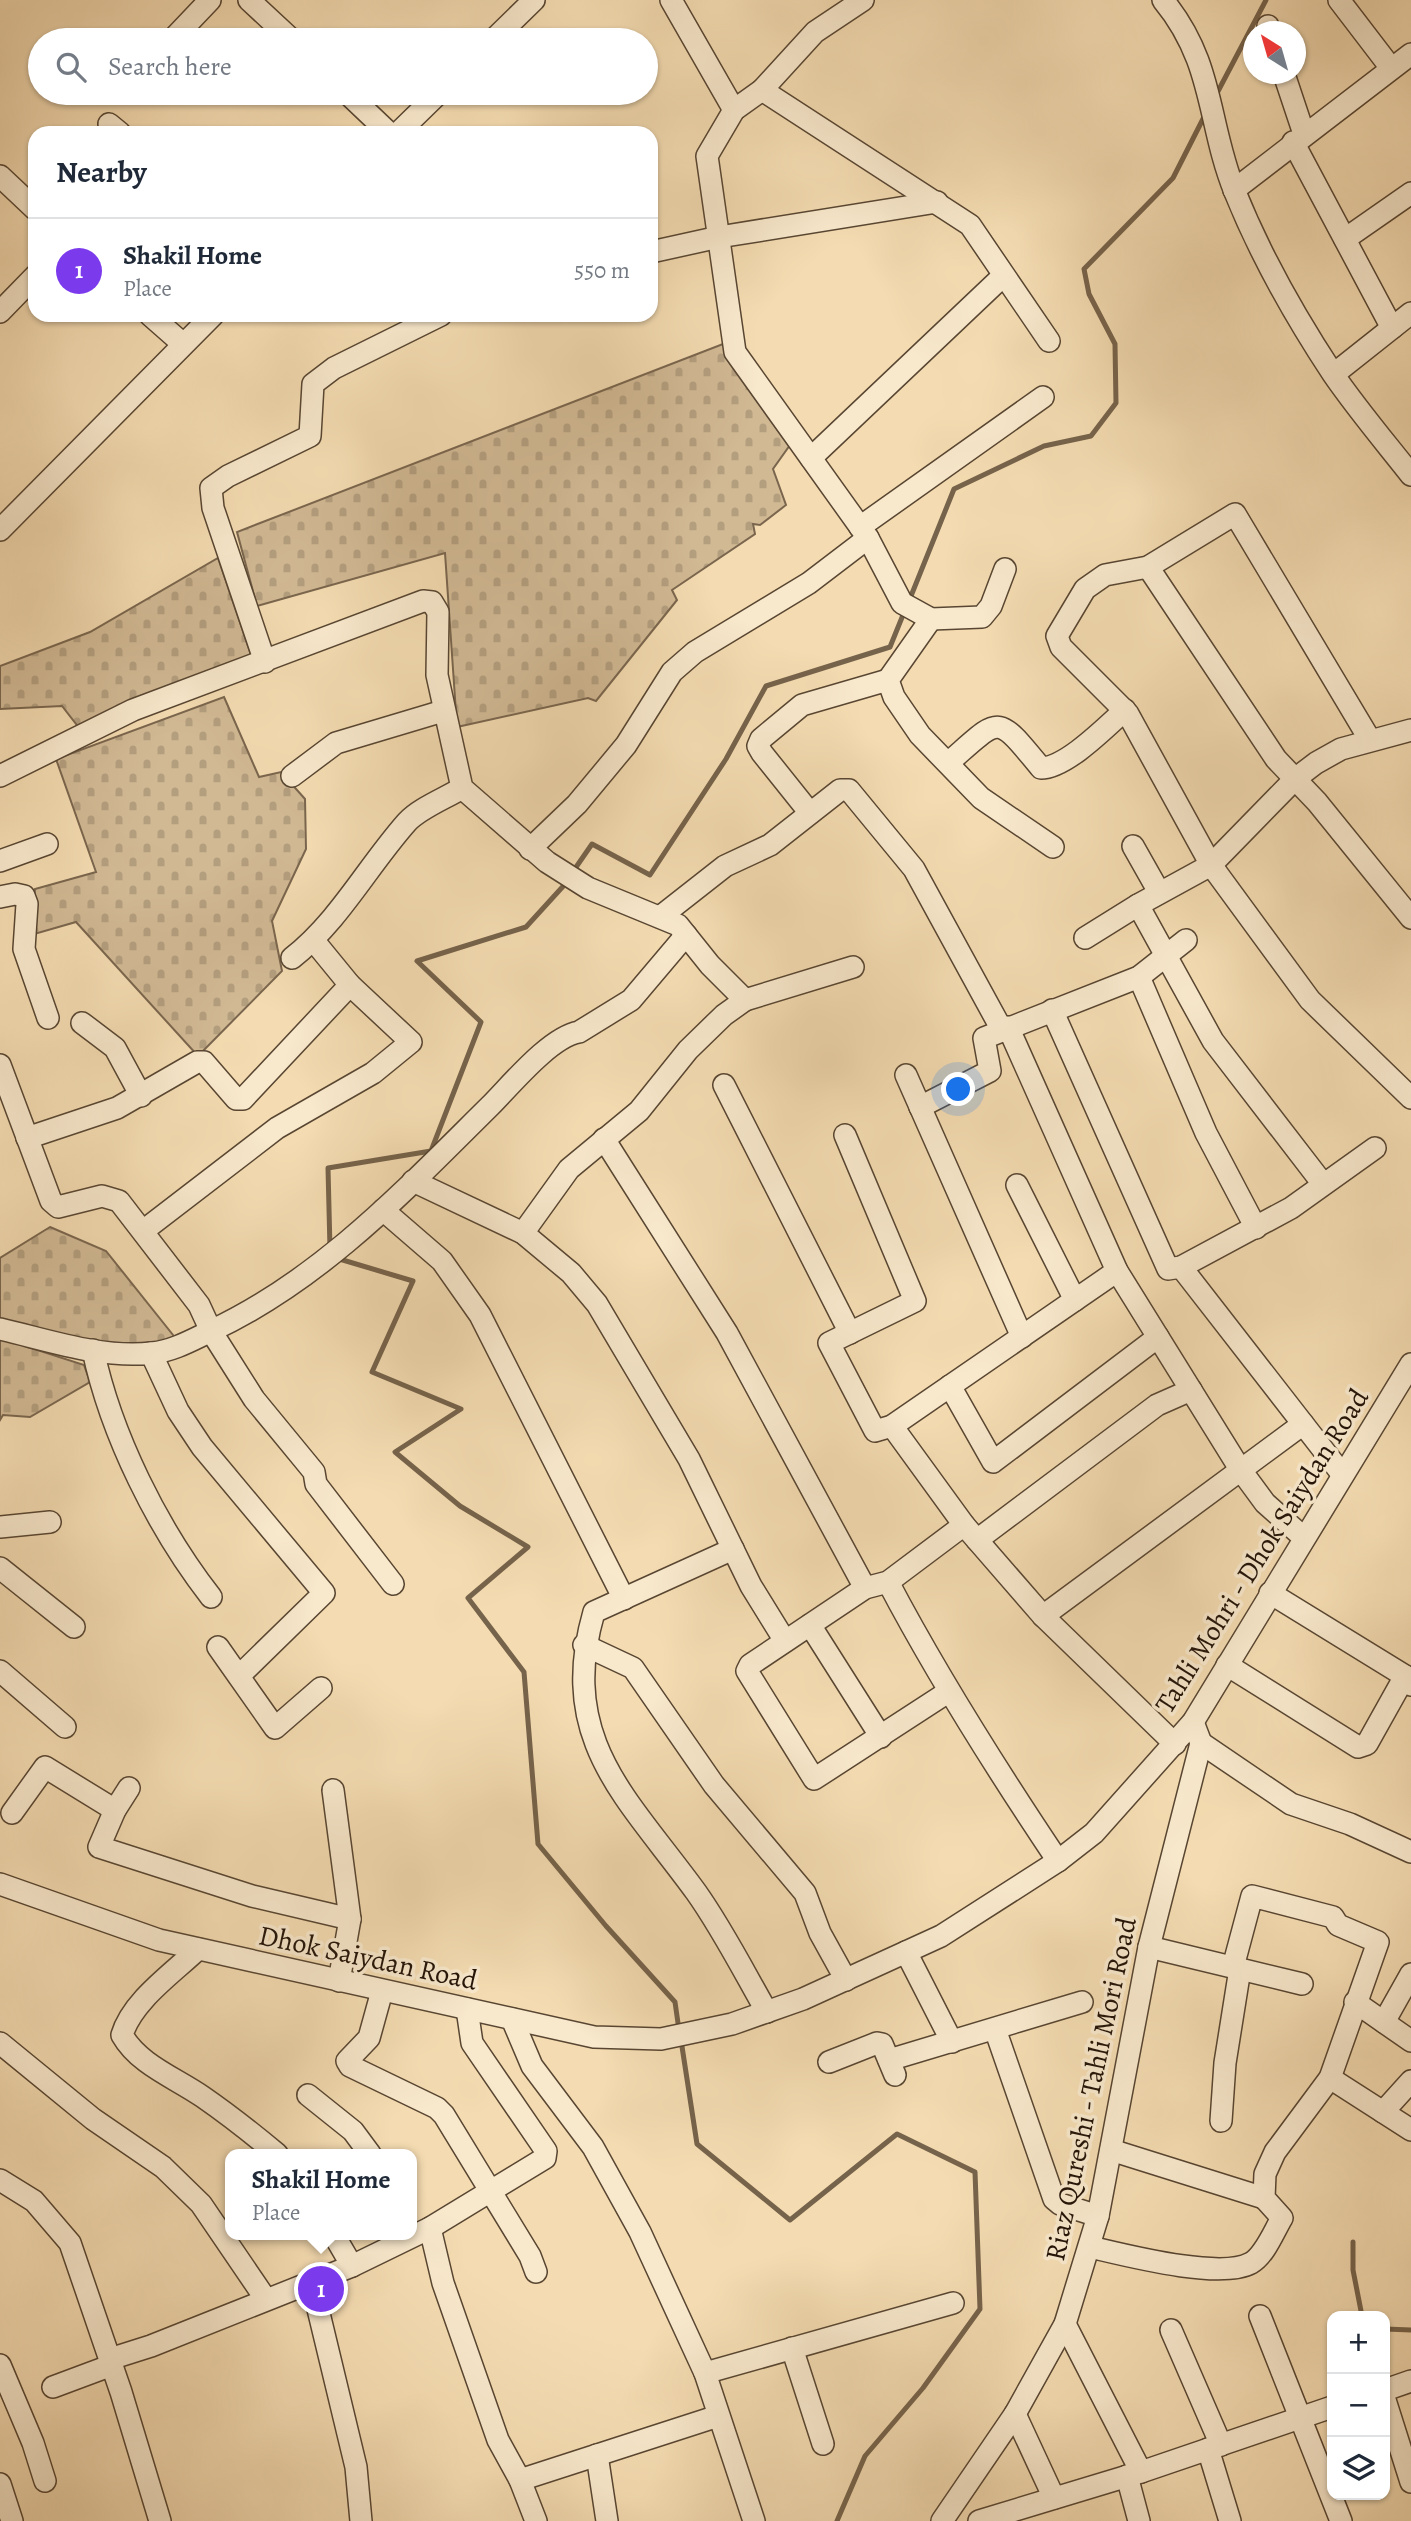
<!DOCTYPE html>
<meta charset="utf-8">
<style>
:root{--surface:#fff;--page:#f2f2f3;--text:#1f2937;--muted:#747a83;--line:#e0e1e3;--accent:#7c3aed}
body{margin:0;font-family:Alegreya,serif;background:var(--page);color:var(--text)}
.controls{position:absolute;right:21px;bottom:21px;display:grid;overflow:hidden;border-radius:14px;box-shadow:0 2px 5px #0004}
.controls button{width:63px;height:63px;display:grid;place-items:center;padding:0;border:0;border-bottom:2px solid var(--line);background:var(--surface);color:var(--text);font:35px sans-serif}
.compass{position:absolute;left:1243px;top:21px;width:63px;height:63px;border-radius:50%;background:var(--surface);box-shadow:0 2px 5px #0004;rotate:323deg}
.you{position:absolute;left:959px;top:1090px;width:24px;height:24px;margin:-18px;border:5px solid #fff;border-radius:50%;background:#1a73e8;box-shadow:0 0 0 10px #1a73e833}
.badge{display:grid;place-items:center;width:46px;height:46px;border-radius:50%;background:var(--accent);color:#fff;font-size:23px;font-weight:700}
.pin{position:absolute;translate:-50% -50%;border:4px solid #fff;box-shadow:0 2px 7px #0006}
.popup{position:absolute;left:225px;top:2149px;width:192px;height:91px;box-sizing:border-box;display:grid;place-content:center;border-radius:14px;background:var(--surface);filter:drop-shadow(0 2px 5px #0005);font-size:23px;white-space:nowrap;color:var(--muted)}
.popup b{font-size:26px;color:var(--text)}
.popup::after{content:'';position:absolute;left:50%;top:100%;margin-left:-14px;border:14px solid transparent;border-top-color:var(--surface)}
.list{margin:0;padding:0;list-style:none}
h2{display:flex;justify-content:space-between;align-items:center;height:91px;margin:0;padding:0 28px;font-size:30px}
h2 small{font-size:23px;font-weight:400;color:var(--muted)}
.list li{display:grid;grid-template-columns:46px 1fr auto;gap:21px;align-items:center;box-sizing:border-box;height:105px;padding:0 28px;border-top:2px solid var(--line)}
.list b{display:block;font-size:26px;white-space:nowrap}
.list p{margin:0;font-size:23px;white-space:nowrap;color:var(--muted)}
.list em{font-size:23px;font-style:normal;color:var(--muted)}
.icon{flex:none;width:38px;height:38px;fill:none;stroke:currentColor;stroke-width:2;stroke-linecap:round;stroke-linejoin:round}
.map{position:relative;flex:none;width:1411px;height:2521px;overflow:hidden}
.search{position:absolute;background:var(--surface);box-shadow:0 2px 5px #0004;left:28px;top:28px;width:630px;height:77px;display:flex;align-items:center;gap:18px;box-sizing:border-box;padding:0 24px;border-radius:38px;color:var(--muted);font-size:26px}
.panel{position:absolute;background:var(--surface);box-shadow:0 2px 5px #0004;left:28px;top:126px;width:630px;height:196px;border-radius:21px}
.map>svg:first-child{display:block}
</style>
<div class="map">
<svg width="1411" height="2521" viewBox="0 0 1411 2521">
<defs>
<pattern id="cemetery-stones" width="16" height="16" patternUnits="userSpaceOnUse" patternTransform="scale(1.75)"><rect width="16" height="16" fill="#d1b994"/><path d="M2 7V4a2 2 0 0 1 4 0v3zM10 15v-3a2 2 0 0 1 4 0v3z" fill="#b39e7e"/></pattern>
</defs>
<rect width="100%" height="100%" fill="#f4dbb1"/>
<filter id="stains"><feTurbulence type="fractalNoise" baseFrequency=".00286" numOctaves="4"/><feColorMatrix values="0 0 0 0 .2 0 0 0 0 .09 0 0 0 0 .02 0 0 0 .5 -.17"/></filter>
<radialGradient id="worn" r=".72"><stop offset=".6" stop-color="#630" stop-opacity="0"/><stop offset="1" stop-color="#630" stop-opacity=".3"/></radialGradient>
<!-- cemetery -->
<g fill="url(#cemetery-stones)" stroke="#7a664e" stroke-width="2">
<polygon points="723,344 790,445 773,469 786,505 760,525 753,524 755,534 672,590 677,600 596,701 588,698 457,727 445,553 257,606 237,532"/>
<polygon points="218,558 253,661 80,729 62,706 0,709 0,666 90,632"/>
<polygon points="224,697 259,777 281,772 305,799 306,849 272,921 282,971 198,1056 76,922 31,935 35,889 96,872 56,759"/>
<polygon points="50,1227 106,1251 181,1345 106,1348 0,1324 0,1258"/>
<polygon points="0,1338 84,1365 90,1382 30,1417 3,1415 0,1420"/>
</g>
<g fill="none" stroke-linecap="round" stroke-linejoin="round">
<!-- stream -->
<g stroke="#76634b" stroke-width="5">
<polyline points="1216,95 1266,0"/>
<polyline points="909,601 954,489 1044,446 1091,436 1116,403 1115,344 1089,294 1084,269 1173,178 1206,113"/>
<polyline points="572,873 592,844 650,875 726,759 766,686 890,647 905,610"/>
<polyline points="330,1249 328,1168 431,1151 481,1022 417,961 526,927 567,882"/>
<polyline points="336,1258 413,1281 372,1372 461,1409 395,1452 460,1506 528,1547 468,1598 524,1672 538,1844 606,1926 675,2002 679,2030"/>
<polyline points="681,2040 697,2144 790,2220 897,2134 975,2172 980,2309 923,2388 865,2456 837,2521"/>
<polyline points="1353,2242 1353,2270 1362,2316"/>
<polyline points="1385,2329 1411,2330"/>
</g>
<defs>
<g id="minor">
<polyline points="249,0 292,40"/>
<polyline points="671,0 734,110"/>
<polyline points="863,0 815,32 762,90 734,110 707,156 735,352 868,538 902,603 931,619 982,617 991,606 1005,569"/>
<path d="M1163,0C1215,63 1207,123 1235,192C1260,254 1296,318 1333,374C1357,409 1385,442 1411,475"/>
<polyline points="1339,0 1391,68"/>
<polyline points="1268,26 1270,32"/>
<polyline points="172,40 210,0"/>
<polyline points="493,40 534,0"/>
<polyline points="1284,74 1304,134"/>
<polyline points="762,90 970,225 1049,341"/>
<polyline points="347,93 389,133"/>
<polyline points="109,124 120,133"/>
<polyline points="398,133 439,93"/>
<polyline points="1293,142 1392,328"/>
<polyline points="0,176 35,209"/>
<polyline points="1234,190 1411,54"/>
<polyline points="1345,239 1411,193"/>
<polyline points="651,252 719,237 937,202"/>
<polyline points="0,312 35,276"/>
<polyline points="150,315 183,344"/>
<polyline points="1334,374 1411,313"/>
<polyline points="811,458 1003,276"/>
<polyline points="860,527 1043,397"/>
<polyline points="0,530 213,315"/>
<polyline points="1148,567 1276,759 1317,802 1411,918"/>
<polyline points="931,619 888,680 894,697 920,735 981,798 1053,847"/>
<polyline points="265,662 213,508 211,488 228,476 310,436 313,384 334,368 441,315"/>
<polyline points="1370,740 1235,514 1148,567 1105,575 1085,589 1057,636 1061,647 1128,714 1211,865 1310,1000 1411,1098"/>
<path d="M948,763C1001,717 995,712 1041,768C1066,768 1106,727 1125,710"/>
<polyline points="0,776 133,710 423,601 432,602 438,612 437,675 462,788 547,862 588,888 678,925 710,965 745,1000"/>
<polyline points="292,776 336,743 443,711"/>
<polyline points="810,813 762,753 758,746 761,739 802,705 888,680"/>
<polyline points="1133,846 1159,892"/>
<polyline points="530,849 577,804 626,745 672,672 695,652 809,583 868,538"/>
<polyline points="0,861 47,844"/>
<polyline points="0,897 15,894 24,896 27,904 24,949 48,1018"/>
<polyline points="660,917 725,866 770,845 840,790 849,790 914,869 1002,1030"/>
<polyline points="1085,938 1138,905"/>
<path d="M292,958C340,920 367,867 407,822C420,808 446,798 462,788"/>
<polyline points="1139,977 1206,1133 1256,1228"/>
<polyline points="1052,1010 1168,1269 1181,1267 1291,1208 1375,1148"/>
<polyline points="82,1023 115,1048 141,1096"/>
<polyline points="1008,1027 1117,1271 1240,1469 1265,1503 1303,1537"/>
<polyline points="0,1065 51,1201 58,1207 102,1196 119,1201 199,1305 211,1331 254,1399 314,1472 316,1484 393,1584"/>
<polyline points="906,1075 1022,1337"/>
<polyline points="724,1085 850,1333"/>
<polyline points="920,1107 990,1071 984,1038 1139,977 1186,940"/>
<polyline points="845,1135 915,1301 829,1343 875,1431 892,1426 1117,1271"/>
<polyline points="27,1138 117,1108 197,1062 204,1062 236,1099 243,1099 350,985"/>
<polyline points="604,1139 727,1333 865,1588"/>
<polyline points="413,1181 523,1233 571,1273 597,1304 689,1459 751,1586 785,1641"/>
<polyline points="1323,1184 1213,1041 1138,905 1211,865 1295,779 1316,763 1341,749 1411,730"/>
<polyline points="1017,1185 1075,1300"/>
<polyline points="383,1210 442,1261 480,1315 624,1599"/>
<polyline points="143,1231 277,1128 373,1073 411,1042 350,985 314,941"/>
<polyline points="523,1233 569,1169 639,1111 688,1050 724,1015 745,1000 853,967"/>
<polyline points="1181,1267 1342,1474"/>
<path d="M0,1329C48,1340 102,1359 152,1353C173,1351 192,1340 211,1331C322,1279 404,1191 490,1106C511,1085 550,1037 579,1032L631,1000L686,935"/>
<path d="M93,1350C111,1435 158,1529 211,1597"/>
<polyline points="151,1353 178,1411 202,1447 324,1593 239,1676"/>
<polyline points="950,1386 993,1462 1158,1337"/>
<polyline points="892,1426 964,1525 1043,1616 1175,1744"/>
<polyline points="0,1527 50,1522"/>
<polyline points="977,1540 1157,1405 1191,1390"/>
<path d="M733,1549L594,1612C557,1740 627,1797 696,1892C723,1930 744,1972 767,2012"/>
<polyline points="0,1568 74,1627"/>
<path d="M888,1582C939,1679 997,1770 1058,1861"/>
<polyline points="1270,1593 1405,1676 1411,1685"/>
<polyline points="1043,1616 1303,1424"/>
<polyline points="810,1625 881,1737"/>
<polyline points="584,1645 633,1668 714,1785 805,1893 820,1933 846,1980"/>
<polyline points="218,1647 275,1728 321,1688"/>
<polyline points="1227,1665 1358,1747 1367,1744 1405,1676"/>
<polyline points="0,1671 65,1727"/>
<polyline points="948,1692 814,1779 747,1671 750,1665 865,1588 888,1582 964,1525"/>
<polyline points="1201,1743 1291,1804 1350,1824 1411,1852"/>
<polyline points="129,1788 115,1810 99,1847 252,1896 350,1919"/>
<polyline points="333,1790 350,1919 339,1981"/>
<polyline points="12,1813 45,1767 115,1810"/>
<polyline points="0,1884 159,1940 594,2037 661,2039 732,2024 803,1999 941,1936 1058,1861 1094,1833 1193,1722 1411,1364"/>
<polyline points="1149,1947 1302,1984"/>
<path d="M198,1949C173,1973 132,2001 122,2035C139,2065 176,2078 203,2097C229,2115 253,2134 277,2154"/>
<polyline points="906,1952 952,2042"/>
<polyline points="382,1991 369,2038 347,2061 350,2066 437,2108 444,2115 530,2256 536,2272"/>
<polyline points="1355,2002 1411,2041"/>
<polyline points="512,2019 532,2066 593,2147 640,2232 705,2373 754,2521"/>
<polyline points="1384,2022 1411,1974"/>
<polyline points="995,2029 1054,2199 1060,2204 1098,2216"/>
<polyline points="0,2043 93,2119 163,2167 201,2204 265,2298"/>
<polyline points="889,2060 1082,2002"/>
<polyline points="829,2062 877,2043 882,2044 895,2075"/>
<polyline points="1330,2078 1411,2130"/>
<polyline points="308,2095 353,2131 370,2154"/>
<polyline points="1383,2112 1411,2081"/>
<polyline points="1221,2121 1225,2063 1240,1969"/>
<polyline points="1111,2150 1264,2198"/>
<polyline points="0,2180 34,2201 70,2243 121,2392 160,2521"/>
<polyline points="430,2228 443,2283 498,2440 520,2480 536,2521"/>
<polyline points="334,2235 352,2266"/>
<path d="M1090,2247C1125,2255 1220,2280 1251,2263C1265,2255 1274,2231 1282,2218L1264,2198L1265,2174L1275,2152L1330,2078L1378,1942L1338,1925L1333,1917L1252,1896L1233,1967"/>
<polyline points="311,2280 356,2467 361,2521"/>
<polyline points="1260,2316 1341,2521"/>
<polyline points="1065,2324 1141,2472"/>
<polyline points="1171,2330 1221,2445"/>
<polyline points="792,2348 823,2444"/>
<polyline points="110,2359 151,2346 352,2266 430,2228 545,2158 546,2151 472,2043 467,2009"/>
<polyline points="0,2365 33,2443 45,2481"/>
<polyline points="705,2373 953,2303"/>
<polyline points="53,2387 112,2365"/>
<polyline points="1385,2390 1411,2381"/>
<polyline points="1385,2400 1411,2482"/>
<polyline points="1015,2414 1054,2498"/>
<polyline points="1208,2449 1230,2521"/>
<polyline points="597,2455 607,2521"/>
<polyline points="1127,2476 1139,2521"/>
<polyline points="520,2480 718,2416"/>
<polyline points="0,2484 12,2521"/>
<polyline points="942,2521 1015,2414 1065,2324 1098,2216 1149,1947 1201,1743 1193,1722"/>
<polyline points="979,2521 1141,2472 1332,2407"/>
</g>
</defs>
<!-- minor casing -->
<use href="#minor" stroke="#584632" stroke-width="24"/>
<!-- minor -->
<use href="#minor" stroke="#f8e8cc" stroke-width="21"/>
</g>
<g text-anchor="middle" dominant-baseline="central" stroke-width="7" stroke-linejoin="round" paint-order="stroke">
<!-- street labels -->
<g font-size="28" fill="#241408" stroke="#f8e8cc">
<text transform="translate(1262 1551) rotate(-58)">Tahli Mohri - Dhok Saiydan Road</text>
<text transform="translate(368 1958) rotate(12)">Dhok Saiydan Road</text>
<text transform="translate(1091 2089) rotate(-78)">Riaz Qureshi - Tahli Mori Road</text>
</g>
</g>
<rect width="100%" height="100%" filter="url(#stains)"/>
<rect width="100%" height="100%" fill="url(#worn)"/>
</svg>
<div class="controls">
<button>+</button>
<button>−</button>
<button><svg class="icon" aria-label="layers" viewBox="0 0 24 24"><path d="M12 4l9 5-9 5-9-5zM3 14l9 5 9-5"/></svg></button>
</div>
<svg class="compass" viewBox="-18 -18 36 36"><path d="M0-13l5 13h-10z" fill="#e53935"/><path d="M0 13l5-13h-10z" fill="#747a83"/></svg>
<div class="you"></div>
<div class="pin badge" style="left:321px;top:2289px">1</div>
<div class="popup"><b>Shakil Home</b>Place</div>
<div class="search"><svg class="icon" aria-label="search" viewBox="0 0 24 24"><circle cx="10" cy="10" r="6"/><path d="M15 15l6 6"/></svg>Search here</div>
<section class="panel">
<h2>Nearby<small></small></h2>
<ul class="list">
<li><span class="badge">1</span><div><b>Shakil Home</b><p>Place</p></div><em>550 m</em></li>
</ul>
</section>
</div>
